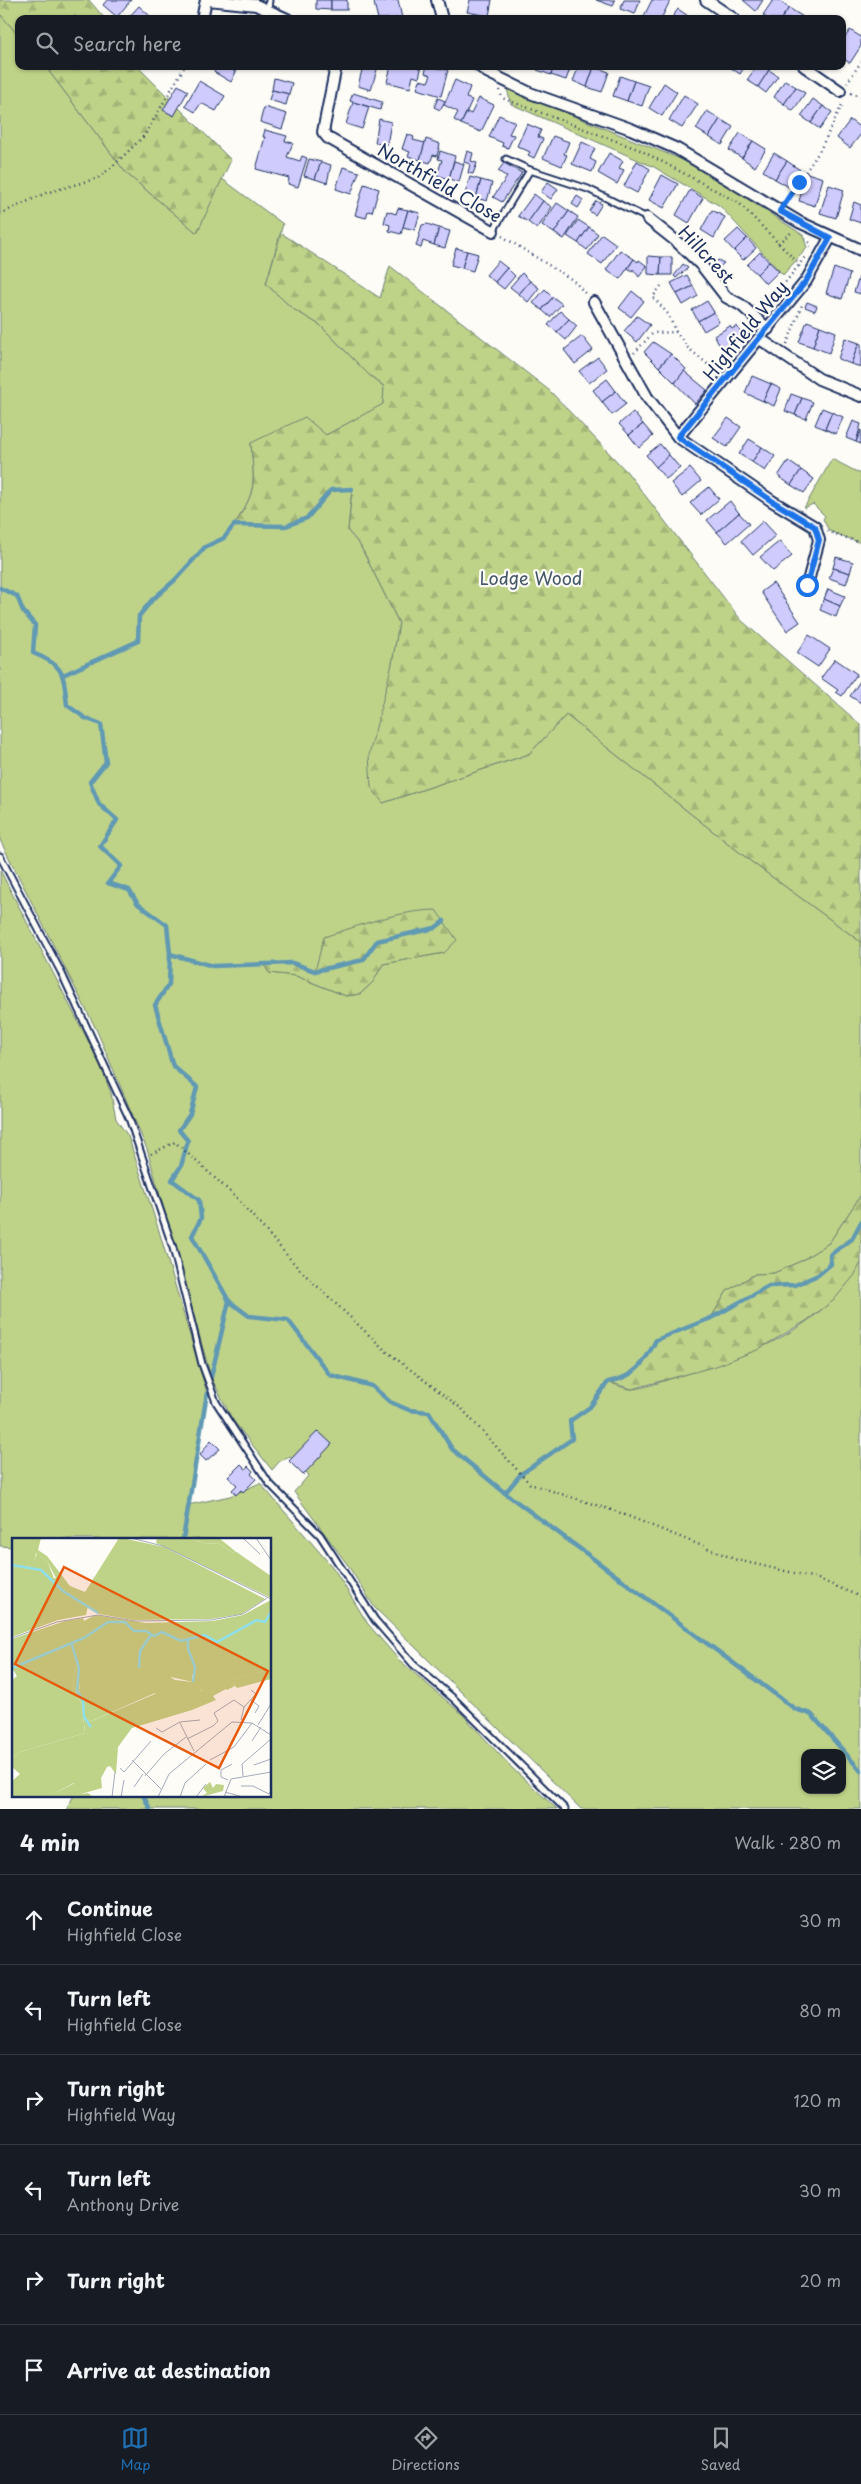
<!DOCTYPE html>
<meta charset="utf-8">
<style>
:root{--surface:#171b24;--page:#242831;--text:#f1f3f6;--muted:#9ea1a6;--line:#363941;--accent:#1f6fb2}
body{margin:0;font-family:"Playpen Sans",sans-serif;background:var(--page);color:var(--text)}
.controls{position:absolute;right:15px;bottom:15px;display:grid;overflow:hidden;border-radius:10px;box-shadow:0 1px 4px #0004}
.controls button{width:45px;height:45px;display:grid;place-items:center;padding:0;border:0;border-bottom:1px solid var(--line);background:var(--surface);color:var(--text);font:25px sans-serif}
.stop{position:absolute;width:15px;height:15px;margin:-11px;border:4px solid #1a73e8;border-radius:50%;background:#fff}
.stop.end{background:#1a73e8;border-color:#fff;box-shadow:0 1px 5px #0008}
.list{margin:0;padding:0;list-style:none}
h2{display:flex;justify-content:space-between;align-items:center;height:65px;margin:0;padding:0 20px;font-size:21px}
h2 small{font-size:16px;font-weight:400;color:var(--muted)}
.list li{display:grid;grid-template-columns:32px 1fr auto;gap:15px;align-items:center;box-sizing:border-box;height:90px;padding:0 20px;border-top:1px solid var(--line)}
.list b{display:block;font-size:19px;white-space:nowrap}
.list p{margin:0;font-size:16px;white-space:nowrap;color:var(--muted)}
.list em{font-size:16px;font-style:normal;color:var(--muted)}
.icon{flex:none;width:28px;height:28px;fill:none;stroke:currentColor;stroke-width:2;stroke-linecap:round;stroke-linejoin:round}
.map{position:relative;flex:none;width:861px;height:1809px;overflow:hidden}
.search{position:absolute;background:var(--surface);box-shadow:0 1px 4px #0004;left:15px;right:15px;top:15px;height:55px;display:flex;align-items:center;gap:12px;box-sizing:border-box;padding:0 18px;border-radius:10px;color:var(--muted);font-size:19px}
.sheet{height:605px;background:var(--surface)}
nav{display:flex;justify-content:space-around;align-items:center;box-sizing:border-box;height:70px;border-top:1px solid var(--line);background:var(--surface);font-size:14px;color:var(--muted)}
nav a{display:grid;justify-items:center;gap:2px}
nav .on{color:var(--accent)}
.map>svg:first-child{display:block}
</style>
<div class="map">
<svg width="861" height="1809" viewBox="0 0 861 1809">
<defs>
<pattern id="forest-firs" width="22" height="20" patternUnits="userSpaceOnUse" patternTransform="scale(1.25)"><rect width="22" height="20" fill="#bfd388"/><path d="M5 1l3.5 6h-7zM16 11l3.5 6h-7z" fill="#a4b578"/></pattern>
</defs>
<rect width="100%" height="100%" fill="#fdfcf7"/>
<filter id="ink" filterUnits="userSpaceOnUse"><feTurbulence type="fractalNoise" baseFrequency=".02" numOctaves="2"/><feDisplacementMap in="SourceGraphic" scale="10" xChannelSelector="R" yChannelSelector="G"/><feConvolveMatrix kernelMatrix="1 2 1 2 8 2 1 2 1" color-interpolation-filters="sRGB"/></filter>
<g filter="url(#ink)">
<!-- green -->
<g fill="#bfd388" stroke="#6d8173" fill-rule="evenodd">
<path d="M0,14L19,36V66H45L126,173L197,233L221,178L283,224L266,284L293,309L320,325L368,374L384,387L383,405L326,435L251,443C254,484 258,489 234,525L286,526L307,518L331,490L352,489L348,531L360,545L399,623L392,664L383,803L529,754L566,715L753,863L861,942V1195L829,1243L801,1261L774,1273L755,1274L727,1291L711,1318L656,1340C644,1364 635,1376 610,1382C616,1385 625,1389 632,1389C644,1389 667,1379 680,1376C748,1357 824,1328 861,1263V1809H581L375,1608L347,1564L294,1492L309,1475L290,1457L280,1461L272,1470L232,1419L211,1377L147,1149L97,1031L0,840ZM444,953L383,964L373,982L360,994L346,996L296,976L270,973L263,964L292,963L315,971ZM805,1753H842V1790H805Z"/>
<polygon points="507,89 695,165 803,235 807,248 783,275 720,206 654,167 511,104"/>
<polygon points="832,459 861,474 861,543 829,531 823,519 825,516 813,504 804,508"/>
<polygon points="0,870 99,1062 111,1093 116,1119 128,1136 159,1231 207,1393 188,1505 230,1496 260,1483 334,1569 368,1624 398,1659 462,1714 512,1768 557,1809 67,1809 74,1795 270,1795 270,1539 14,1539 14,1547 0,1546"/>
</g>
<!-- forest -->
<g fill="url(#forest-firs)" stroke="#6d8173">
<polygon points="0,0 89,0 105,19 19,19 19,36 0,14"/>
<polygon points="45,66 137,66 231,160 197,233 126,173"/>
<path d="M281,233L380,298L390,266L550,391L627,472L741,620L861,725V942L753,863L566,715L529,754L383,803L371,787L369,755L392,664L399,623L360,545L348,531L352,490H331L307,518L286,526L234,525C258,489 254,485 251,443L305,417L326,435L383,404L384,386L368,374L320,325L293,309L266,284Z"/>
<path d="M436,910L457,940L444,953L383,964L373,982L360,994L346,996L296,976L269,973L263,963H292L315,971L324,937C361,925 397,911 436,910Z"/>
<path d="M861,1195V1263L854,1276L833,1301L806,1321L757,1350L716,1366L632,1389L608,1382C635,1377 644,1364 656,1340L711,1318L727,1291L755,1274L774,1273L801,1261L829,1243Z"/>
</g>
<g fill="none" stroke-linecap="round" stroke-linejoin="round">
<!-- stream -->
<g stroke="#6199b3" stroke-width="4.5">
<path d="M0,588L17,596L23,611L35,625L33,653C65,666 63,672 67,705L85,718L101,724L106,762L90,782L99,804L117,820L100,846L121,866L108,883L129,890L138,904L167,925L170,954L169,984L155,1005L173,1066L197,1087L190,1114L179,1130L188,1141L181,1166L172,1180L199,1200L201,1218L192,1236L229,1301L249,1316L288,1320L330,1375L372,1386L390,1402L409,1410L429,1412L452,1449L505,1493L795,1709L811,1714L861,1771"/>
<polyline points="63,675 138,641 139,616 152,600 175,580 205,547 224,538 234,525 286,526 307,518 331,490 352,489"/>
<polyline points="170,954 213,966 292,963 315,971 363,960 377,941 435,928 444,921"/>
<polyline points="211,1377 229,1301"/>
<path d="M505,1493L521,1474L572,1439L570,1421L590,1407L608,1382C635,1377 644,1364 656,1340L711,1318L769,1286L795,1285L818,1275L831,1264L830,1255L852,1239L861,1222"/>
<polyline points="183,1539 207,1393"/>
<polyline points="143,1795 150,1809"/>
</g>
</g>
<!-- building -->
<g fill="#d0cbfd" stroke="#1b2f5e">
<polygon points="107,0 131,0 117,17 103,5"/>
<polygon points="316,0 331,0 331,10 316,9"/>
<rect x="331" y="0" width="16" height="10"/>
<polygon points="391,0 398,0 402,18 378,19 374,3"/>
<polygon points="470,0 492,0 489,16 467,12"/>
<polygon points="596,0 615,0 613,6"/>
<polygon points="624,0 640,0 635,14 620,9"/>
<polygon points="652,0 670,1 661,19 643,18"/>
<polygon points="743,0 763,0 756,11"/>
<polygon points="773,0 778,0 789,8 781,19 768,19 763,15"/>
<polygon points="139,6 151,17 149,19 127,19"/>
<polygon points="789,8 803,17 802,19 781,19"/>
<polygon points="678,9 688,16 686,19 671,19"/>
<polygon points="850,30 861,37 861,46 850,63 842,58 842,42"/>
<polygon points="217,66 225,66 236,72 231,82 214,72"/>
<polygon points="225,66 240,66 236,72"/>
<polygon points="363,66 378,66 371,90 358,86"/>
<polygon points="391,66 415,66 421,69 419,78 413,76 410,88 387,82"/>
<polygon points="427,66 448,70 441,96 417,89 420,80 428,82 431,75 425,73"/>
<polygon points="538,66 554,66 551,75 537,70"/>
<polygon points="554,66 571,66 566,80 551,75"/>
<polygon points="579,66 594,67 587,87 573,81"/>
<polygon points="732,66 745,66 740,74 731,68"/>
<polygon points="757,66 764,66 769,70 758,87 747,80"/>
<polygon points="594,67 609,72 602,92 587,87"/>
<polygon points="769,70 778,76 766,93 758,87"/>
<polygon points="620,76 634,81 627,101 613,96"/>
<polygon points="274,78 292,83 289,94 272,90"/>
<polygon points="455,80 470,87 466,98 472,100 461,124 454,120 458,112 444,105"/>
<polygon points="785,80 796,87 784,104 774,97"/>
<polygon points="199,81 225,96 216,111 201,103 195,112 185,106"/>
<polygon points="634,81 649,86 642,106 627,101"/>
<polygon points="664,83 677,92 662,116 649,108"/>
<polygon points="178,85 188,91 174,116 163,110"/>
<polygon points="796,87 805,93 793,111 784,104"/>
<polygon points="272,90 289,94 286,105 269,100"/>
<polygon points="353,93 382,102 380,110 350,101"/>
<polygon points="684,95 698,104 682,128 669,120"/>
<polygon points="438,98 445,101 440,110 434,107"/>
<polygon points="479,98 494,105 481,132 461,124 467,112 471,114"/>
<polygon points="813,99 823,106 811,123 801,116"/>
<polygon points="353,102 369,107 362,129 346,124"/>
<polygon points="823,106 832,112 820,129 811,123"/>
<polygon points="264,107 287,114 282,129 260,122"/>
<polygon points="707,111 720,119 709,137 696,129"/>
<polygon points="499,115 515,122 509,134 514,135 508,148 502,146 503,143 489,137"/>
<polygon points="379,119 391,122 387,145 375,143"/>
<polygon points="720,119 733,127 722,145 709,137"/>
<polygon points="850,120 861,128 861,134 850,148 837,138"/>
<polygon points="527,124 541,130 538,137 543,139 534,158 528,155 530,152 517,146"/>
<polygon points="265,130 287,136 285,141 293,143 287,157 300,161 302,156 307,158 298,187 288,184 289,178 256,169 265,137 263,137"/>
<polygon points="740,133 753,141 742,158 729,150"/>
<polygon points="407,134 414,137 413,140 425,143 420,160 408,156 410,152 402,149"/>
<polygon points="553,136 569,142 564,154 567,155 562,166 543,158"/>
<polygon points="426,139 440,144 437,156 433,155 430,163 420,160"/>
<polygon points="753,141 766,149 755,167 742,158"/>
<polygon points="582,142 595,148 590,159 596,162 592,172 572,164"/>
<polygon points="440,151 455,156 449,179 437,175 442,160 438,159"/>
<polygon points="467,151 473,153 471,161 477,163 473,174 468,173 470,164 464,162"/>
<polygon points="609,153 623,161 619,168 624,170 617,184 598,173"/>
<polygon points="774,153 787,161 775,179 763,171"/>
<polygon points="309,159 321,162 315,179 304,176"/>
<polygon points="454,161 464,164 459,182 449,179"/>
<polygon points="637,161 650,169 637,193 624,186"/>
<polygon points="787,161 800,170 789,187 775,179"/>
<polygon points="321,162 331,165 327,183 315,179"/>
<polygon points="504,163 522,173 502,202 493,197 507,177 498,171"/>
<polygon points="343,167 359,172 351,194 336,189"/>
<polygon points="807,173 823,178 815,206 799,201"/>
<polygon points="662,175 678,184 664,208 649,200"/>
<polygon points="470,177 481,180 476,198 465,194"/>
<polygon points="481,180 492,183 487,201 476,198"/>
<polygon points="548,182 558,189 551,199 541,192"/>
<polygon points="364,184 379,189 372,212 368,211 366,218 355,215"/>
<polygon points="829,185 844,190 836,218 820,213"/>
<polygon points="690,190 703,198 689,223 676,215"/>
<polygon points="534,194 543,201 528,222 518,216"/>
<polygon points="577,196 583,200 578,208 572,204"/>
<polygon points="543,201 552,207 537,229 528,222"/>
<polygon points="596,201 602,204 595,215 589,211"/>
<polygon points="854,202 861,205 861,223 849,219"/>
<polygon points="557,203 569,211 554,233 542,225"/>
<polygon points="398,208 408,210 401,234 389,231 390,225 384,223 387,211 396,214"/>
<polygon points="408,210 420,213 415,230 403,227"/>
<polygon points="712,210 725,217 714,238 701,230"/>
<polygon points="569,211 578,217 564,239 554,233"/>
<polygon points="578,220 589,227 578,243 567,236"/>
<polygon points="427,224 439,228 434,245 423,241 421,248 416,246 422,225"/>
<polygon points="589,227 598,234 587,250 578,243"/>
<polygon points="439,228 450,231 445,248 434,245"/>
<polygon points="738,229 747,238 734,251 725,241"/>
<polygon points="602,234 616,244 602,264 588,254"/>
<polygon points="747,238 756,248 743,260 734,251"/>
<polygon points="456,248 467,251 462,268 451,265"/>
<polygon points="620,250 634,259 620,279 606,270"/>
<polygon points="467,251 478,254 473,271 462,268"/>
<polygon points="760,252 769,262 757,274 747,265"/>
<polygon points="648,256 661,257 660,275 648,274"/>
<polygon points="661,257 672,257 672,275 660,275"/>
<polygon points="634,259 638,262 639,260 647,266 639,277 633,269 632,271 628,268"/>
<polygon points="718,260 724,263 715,271 711,266"/>
<polygon points="498,261 507,268 495,282 486,275"/>
<polygon points="769,262 779,271 766,284 757,274"/>
<polygon points="683,264 688,268 676,278 674,276"/>
<polygon points="507,268 515,276 504,289 495,282"/>
<polygon points="834,268 850,274 842,299 826,293"/>
<polygon points="522,273 530,281 519,294 510,287"/>
<polygon points="687,275 693,286 677,294 671,283"/>
<polygon points="859,277 861,278 861,294 854,292"/>
<polygon points="530,281 539,288 528,302 519,294"/>
<polygon points="693,286 698,296 683,305 677,294"/>
<polygon points="545,289 553,297 542,310 533,303"/>
<polygon points="632,291 644,301 631,317 619,308"/>
<polygon points="553,297 562,304 550,317 542,310"/>
<polygon points="707,301 714,312 698,321 692,310"/>
<polygon points="807,302 817,306 815,311 805,307"/>
<polygon points="560,311 569,319 557,332 548,325"/>
<polygon points="714,312 719,322 704,331 698,321"/>
<polygon points="637,316 650,325 637,342 624,331"/>
<polygon points="569,319 577,326 566,340 557,332"/>
<polygon points="807,321 820,326 813,347 799,342"/>
<polygon points="730,326 732,329 737,326 742,335 738,337 739,339 722,349 714,336"/>
<polygon points="820,326 836,332 829,353 813,347"/>
<polygon points="582,336 593,350 575,364 564,350"/>
<polygon points="845,338 859,343 851,364 838,359"/>
<polygon points="653,342 671,354 659,367 644,352"/>
<polygon points="859,343 861,344 861,367 851,364"/>
<polygon points="671,354 686,369 675,383 659,367"/>
<polygon points="598,357 607,369 589,383 579,371"/>
<polygon points="684,371 707,390 695,404 675,383"/>
<polygon points="752,376 771,384 763,401 745,393"/>
<polygon points="607,379 616,391 602,402 593,390"/>
<polygon points="771,384 781,389 774,406 763,401"/>
<polygon points="616,391 626,404 612,415 602,402"/>
<polygon points="791,394 802,398 795,415 785,411"/>
<polygon points="802,398 813,402 806,419 795,415"/>
<polygon points="822,408 832,412 825,429 815,425"/>
<polygon points="633,412 643,424 629,435 619,424"/>
<polygon points="832,412 843,417 836,434 825,429"/>
<polygon points="728,418 741,427 727,447 713,438"/>
<polygon points="853,421 861,424 856,442 846,438"/>
<polygon points="643,424 653,436 639,448 629,435"/>
<polygon points="861,430 861,444 856,442"/>
<polygon points="749,439 762,447 752,462 739,454"/>
<polygon points="660,444 669,455 656,467 646,455"/>
<polygon points="762,447 775,456 765,471 752,462"/>
<polygon points="669,455 680,468 666,479 656,467"/>
<polygon points="788,461 801,470 791,485 778,476"/>
<polygon points="690,468 701,481 682,497 671,483"/>
<polygon points="801,470 814,479 804,493 791,485"/>
<polygon points="709,487 719,499 701,515 690,503"/>
<polygon points="730,501 739,513 717,532 707,520"/>
<polygon points="739,513 749,524 727,543 717,532"/>
<polygon points="763,521 776,535 753,555 741,541"/>
<polygon points="780,541 792,556 773,571 760,557"/>
<polygon points="836,557 853,562 850,573 833,568"/>
<polygon points="833,568 850,573 846,584 829,578"/>
<polygon points="773,583 800,622 787,631 761,592"/>
<polygon points="828,589 845,596 840,606 824,599"/>
<polygon points="824,599 840,606 836,617 820,610"/>
<polygon points="809,635 830,649 818,667 797,653"/>
<polygon points="835,659 857,674 842,696 836,692 838,690 821,678"/>
<polygon points="860,681 861,682 861,703 850,696"/>
<polygon points="318,1431 332,1444 303,1475 289,1461"/>
<polygon points="211,1440 220,1449 206,1461 200,1455"/>
<polygon points="241,1464 246,1469 248,1466 253,1471 251,1474 256,1479 243,1492 241,1490 236,1495 232,1490 237,1485 228,1477"/>
</g>
<g fill="none" stroke-linecap="round" stroke-linejoin="round">
<defs>
<g id="service">
<polyline points="268,11 269,0"/>
<polyline points="506,159 530,170"/>
<polyline points="493,231 530,170 588,189 647,218"/>
<polyline points="0,856 61,972 129,1118 173,1248 202,1364 216,1402 269,1483 320,1535 375,1620 413,1664 454,1699 565,1809"/>
</g>
<g id="minor">
<polyline points="208,0 256,5 287,19"/>
<polyline points="437,0 442,19"/>
<polyline points="706,0 734,19"/>
<polyline points="202,19 206,0"/>
<polyline points="336,66 323,132 328,138 493,231"/>
<polyline points="479,66 487,72 530,93 631,129 677,149 799,222 861,250"/>
<polyline points="804,66 840,91"/>
<polyline points="647,218 676,241 702,266 726,297 741,305 768,329"/>
<polyline points="594,302 647,397 678,437 772,501 815,527 819,540 807,585"/>
<polyline points="760,339 819,379 861,396"/>
<polyline points="678,437 806,281 830,238"/>
</g>
</defs>
<!-- service casing -->
<use href="#service" stroke="#1b2f5e" stroke-width="9"/>
<!-- minor casing -->
<use href="#minor" stroke="#1b2f5e" stroke-width="14"/>
<!-- path -->
<g stroke="#1b2f5e" stroke-width="2.5" stroke-dasharray="1 4" stroke-linecap="butt">
<polyline points="847,83 861,62"/>
<polyline points="500,90 502,98 640,150 702,183 739,203 795,260 800,268"/>
<polyline points="851,93 861,96"/>
<polyline points="786,201 819,152 843,103"/>
<polyline points="0,214 46,193 98,178 112,167 144,136 185,66"/>
<polyline points="502,236 574,281 586,294"/>
<polyline points="805,239 810,243 810,248"/>
<polyline points="778,243 792,232"/>
<polyline points="661,286 653,297 668,314 676,332 688,348 717,372"/>
<polyline points="764,310 805,257"/>
<polyline points="787,344 802,305"/>
<polyline points="634,353 653,333 676,332"/>
<polyline points="827,531 861,543"/>
<polyline points="151,1154 175,1142 236,1197 299,1269 386,1351 462,1409 530,1484 618,1512 737,1560 816,1578 861,1597"/>
</g>
<!-- service -->
<use href="#service" stroke="#fdfcf7" stroke-width="5"/>
<!-- minor -->
<use href="#minor" stroke="#fdfcf7" stroke-width="10"/>
</g>
</g>
<g fill="none" stroke-linecap="round" stroke-linejoin="round" filter="url(#ink)">
<!-- route -->
<polyline stroke="#1a73e8" stroke-width="6" points="799,182 780,211 830,238 806,281 678,437 772,501 815,527 819,540 807,585"/>
</g>
<g text-anchor="middle" dominant-baseline="central" stroke-width="4.5" stroke-linejoin="round" paint-order="stroke">
<!-- street labels -->
<g font-size="18" fill="#1b2f5e" stroke="#fdfcf7">
<text transform="translate(440 182) rotate(30)">Northfield Close</text>
<text transform="translate(707 254) rotate(47)">Hillcrest</text>
<text transform="translate(745 330) rotate(-51)">Highfield Way</text>
</g>
<!-- park labels -->
<g font-size="18" fill="#445868" stroke="#fdfcf7">
<text x="531" y="577">Lodge Wood</text>
</g>
</g>
<!-- overview -->
<g transform="translate(12 1538)">
<rect width="259" height="259" fill="#fdfcf7"/>
<path d="M0,0H29L26,12L35,18L58,48L73,54L107,0H110L152,9L253,61L230,76L199,81L121,82L87,76L76,68L74,77L46,82L0,99ZM24,15L36,25L44,40L39,41L29,32L13,28L23,21ZM145,0H176L195,6L206,5L221,15L223,13L259,38V60L144,5ZM259,62V131L219,142L223,148L215,152L209,147L190,154L185,132L180,138L181,144L159,139L143,155L77,184L68,155L65,123L61,148L70,167L73,195L8,214L0,221V142L5,138L0,130V101L53,83L71,80L72,83L83,77L134,85L201,83L231,77ZM63,245L70,256L76,255L81,259H43V255Z" fill="#bfd388" fill-rule="evenodd"/>
<path d="M176,0H207L223,13L221,15L206,5L195,6ZM25,15L36,25L43,43L29,32L10,27L23,21ZM65,122L68,155L75,167L77,184L143,156L144,130L163,142L181,144L183,129L192,136L189,153L209,146L214,151L201,158L204,162L180,172L120,190L106,209L104,236L98,228L95,229L89,240L90,250L69,256L62,245L43,255V259H0V243L8,236L0,229V221L8,214L73,195L70,167L61,148ZM259,131V141L225,150L218,142ZM198,244L201,250L204,246L212,247L211,253L189,259L195,255L191,250Z" fill="#bfd388"/>
<path fill="none" stroke="#8fdfeb" stroke-width="2.5" d="M0,27L29,32L51,53L86,75M176,102V111L183,129L181,144M59,104L67,130L65,152L71,163L72,179L79,189M0,130L72,100L96,84H113L122,93H134L142,98L150,94L169,103L193,97L205,104L245,82L253,84L259,74M127,130L128,113L139,97"/>
<path fill="none" stroke="#a3aaba" stroke-width="1" d="M119,0L151,8L259,61M244,0L259,22M232,1L248,16M0,100L45,84L86,77L123,83L199,82L231,76L255,60M239,162L247,168L243,175M229,182L232,169L244,156L239,152M168,185L182,213M246,187L259,166M144,190L150,194L168,184L188,182M175,201L201,188L206,183L202,175L222,162L232,169M240,203L249,189M120,222L149,251M198,222L222,209L240,185M242,227L259,221M108,230L112,234L139,203M133,238L152,216L174,199M231,238L230,226L259,201M216,242L209,239V232L220,226M229,248H241L257,256L259,253M122,249L131,236M213,254L231,259M100,259L103,234M109,259L112,242M146,259L157,236L220,184L240,185L259,197M168,259L173,245L194,226M184,259L194,246M212,259L219,241L259,234"/>
<path fill="#e8590c" fill-opacity="0.15" stroke="#e8590c" stroke-width="2.5" d="M52,29L256,133L207,230L3,126Z"/>
<rect width="259" height="259" fill="none" stroke="#1b2f5e" stroke-width="2.5"/>
</g>
</svg>
<div class="controls">
<button><svg class="icon" aria-label="layers" viewBox="0 0 24 24"><path d="M12 4l9 5-9 5-9-5zM3 14l9 5 9-5"/></svg></button>
</div>
<div class="stop" style="left:807px;top:585px"></div>
<div class="stop end" style="left:799px;top:182px"></div>
<div class="search"><svg class="icon" aria-label="search" viewBox="0 0 24 24"><circle cx="10" cy="10" r="6"/><path d="M15 15l6 6"/></svg>Search here</div>
</div>
<section class="sheet">
<h2>4 min<small>Walk · 280 m</small></h2>
<ul class="list">
<li><svg class="icon" aria-label="ahead" viewBox="0 0 24 24"><path d="M12 20V5M6 11l6-6 6 6"/></svg><div><b>Continue</b><p>Highfield Close</p></div><em>30 m</em></li>
<li><svg class="icon" aria-label="left" viewBox="0 0 24 24"><path d="M17 20v-9H6M10 6l-5 5 5 5"/></svg><div><b>Turn left</b><p>Highfield Close</p></div><em>80 m</em></li>
<li><svg class="icon" aria-label="right" viewBox="0 0 24 24"><path d="M7 20v-9h11M14 6l5 5-5 5"/></svg><div><b>Turn right</b><p>Highfield Way</p></div><em>120 m</em></li>
<li><svg class="icon" aria-label="left" viewBox="0 0 24 24"><path d="M17 20v-9H6M10 6l-5 5 5 5"/></svg><div><b>Turn left</b><p>Anthony Drive</p></div><em>30 m</em></li>
<li><svg class="icon" aria-label="right" viewBox="0 0 24 24"><path d="M7 20v-9h11M14 6l5 5-5 5"/></svg><div><b>Turn right</b></div><em>20 m</em></li>
<li><svg class="icon" aria-label="arrive" viewBox="0 0 24 24"><path d="M6 21V4h12l-3 4 3 4H6"/></svg><div><b>Arrive at destination</b></div></li>
</ul>
</section>
<nav>
<a class="on"><svg class="icon" aria-label="map" viewBox="0 0 24 24"><path d="M3 6l6-2 6 2 6-2v14l-6 2-6-2-6 2zM9 4v14M15 6v14"/></svg>Map</a>
<a><svg class="icon" aria-label="directions" viewBox="0 0 24 24"><path d="M12 3l9 9-9 9-9-9zM9 14v-3h6M13 9l2 2-2 2"/></svg>Directions</a>
<a><svg class="icon" aria-label="saved" viewBox="0 0 24 24"><path d="M7 4h10v16l-5-4-5 4z"/></svg>Saved</a>
</nav>
